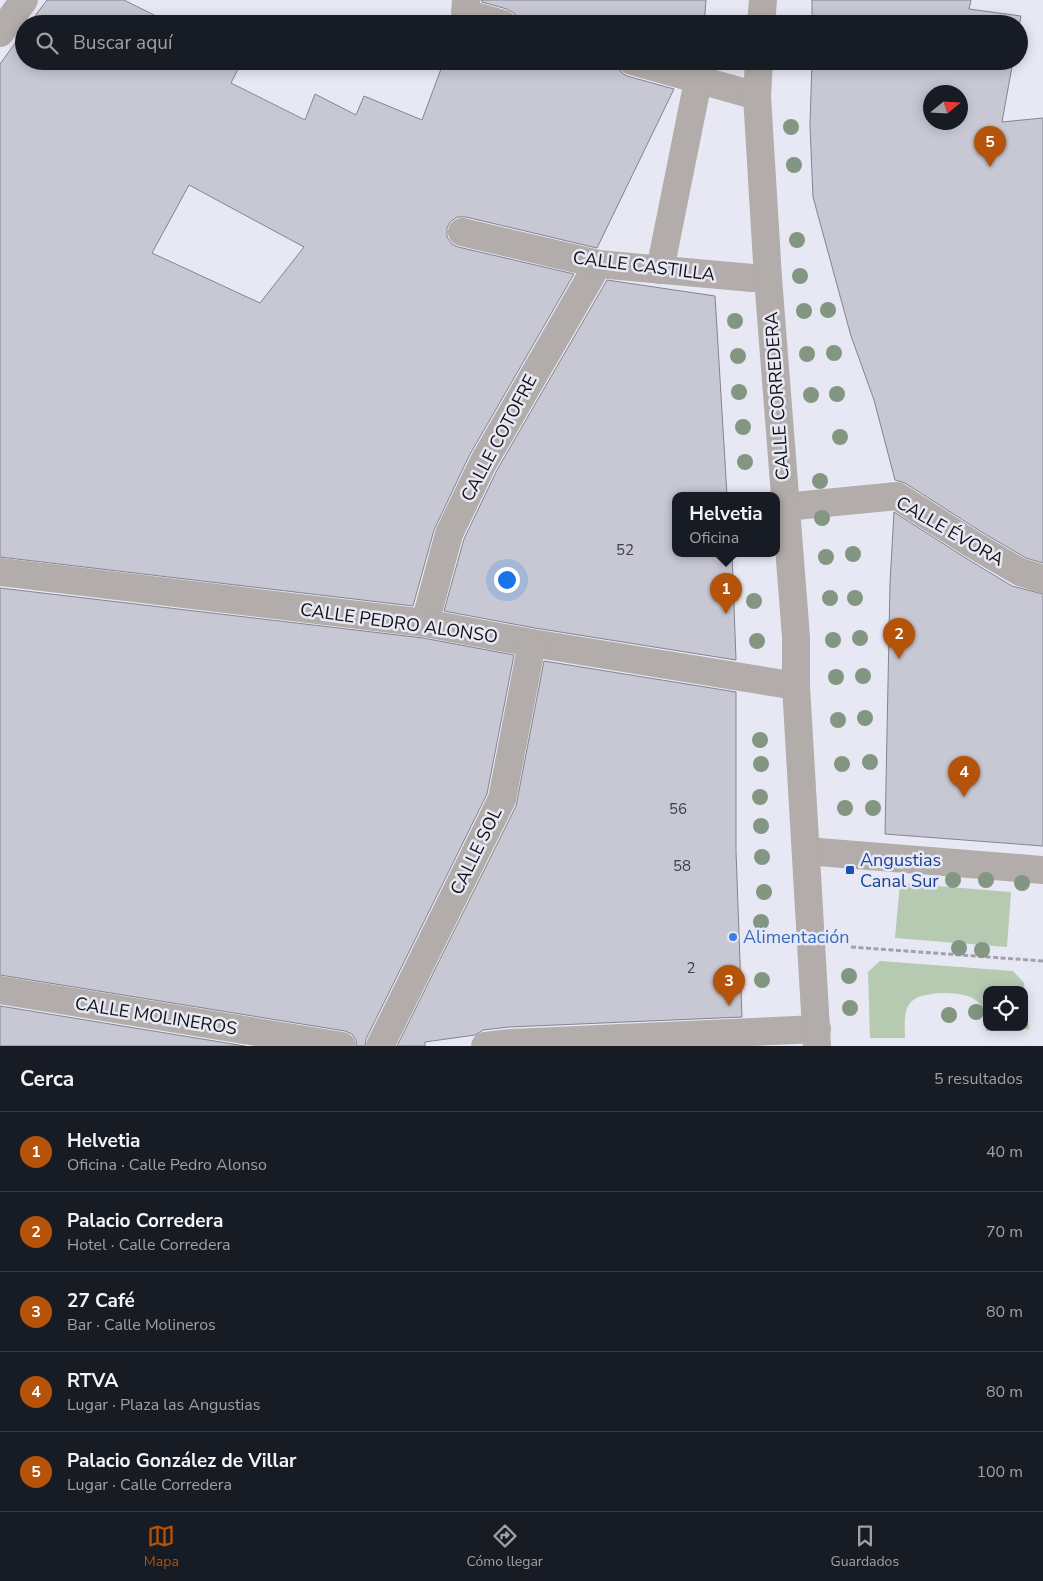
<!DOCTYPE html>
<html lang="es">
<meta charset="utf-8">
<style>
:root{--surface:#171b24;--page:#20242c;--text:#f1f3f6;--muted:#9ea1a6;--line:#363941;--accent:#b45309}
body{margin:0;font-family:"Nunito Sans",sans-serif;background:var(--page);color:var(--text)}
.controls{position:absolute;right:15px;bottom:15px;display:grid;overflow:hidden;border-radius:10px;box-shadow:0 2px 12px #0003}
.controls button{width:45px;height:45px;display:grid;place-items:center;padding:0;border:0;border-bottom:1px solid var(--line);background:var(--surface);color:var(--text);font:25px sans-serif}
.compass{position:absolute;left:923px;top:85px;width:45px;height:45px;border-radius:50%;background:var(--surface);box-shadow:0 2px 12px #0003;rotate:72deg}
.you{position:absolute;left:506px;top:579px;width:18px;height:18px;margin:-12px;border:4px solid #fff;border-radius:50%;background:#1a73e8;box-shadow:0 0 0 8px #1a73e833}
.badge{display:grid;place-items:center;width:32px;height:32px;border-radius:50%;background:var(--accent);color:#fff;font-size:16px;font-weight:700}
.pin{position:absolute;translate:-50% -41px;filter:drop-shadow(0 1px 2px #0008)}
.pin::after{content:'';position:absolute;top:26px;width:18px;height:15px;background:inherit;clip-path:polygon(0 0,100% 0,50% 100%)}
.popup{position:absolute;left:672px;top:492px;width:108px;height:65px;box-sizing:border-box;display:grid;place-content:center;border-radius:10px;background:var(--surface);filter:drop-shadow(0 1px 4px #0005);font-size:16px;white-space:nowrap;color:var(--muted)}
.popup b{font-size:19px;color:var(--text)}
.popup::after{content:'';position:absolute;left:50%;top:100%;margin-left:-10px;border:10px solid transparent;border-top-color:var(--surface)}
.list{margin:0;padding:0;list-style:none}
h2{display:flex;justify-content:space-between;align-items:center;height:65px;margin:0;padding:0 20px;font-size:21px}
h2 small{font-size:16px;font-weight:400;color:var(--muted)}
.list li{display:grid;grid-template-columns:32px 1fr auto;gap:15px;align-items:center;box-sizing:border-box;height:80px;padding:0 20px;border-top:1px solid var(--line)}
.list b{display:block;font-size:19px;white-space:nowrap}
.list p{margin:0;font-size:16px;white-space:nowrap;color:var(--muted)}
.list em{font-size:16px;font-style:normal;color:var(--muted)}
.icon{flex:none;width:28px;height:28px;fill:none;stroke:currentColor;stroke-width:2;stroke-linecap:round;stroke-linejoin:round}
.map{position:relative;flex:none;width:1043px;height:1046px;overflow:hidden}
.search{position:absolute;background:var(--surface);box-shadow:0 2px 12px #0003;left:15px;right:15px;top:15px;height:55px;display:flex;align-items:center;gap:12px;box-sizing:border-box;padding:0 18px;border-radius:28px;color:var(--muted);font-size:19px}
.sheet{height:465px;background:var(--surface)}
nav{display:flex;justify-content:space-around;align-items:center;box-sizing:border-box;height:70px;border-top:1px solid var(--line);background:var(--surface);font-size:14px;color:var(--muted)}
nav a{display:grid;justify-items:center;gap:2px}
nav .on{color:var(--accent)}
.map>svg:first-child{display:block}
</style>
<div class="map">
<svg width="1043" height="1046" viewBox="0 0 1043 1046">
<rect width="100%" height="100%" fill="#e7e8f4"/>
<!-- green -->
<g fill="#b6c9b1" fill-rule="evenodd">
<polygon points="900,883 1011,892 1007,947 895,938"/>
<path d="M880,961L1013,971L1024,983L1029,1029L986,1031C984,1021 985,1009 977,1001C966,990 920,990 910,1003C903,1012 905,1027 905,1038H870L868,972ZM987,990H1024V1027H987Z"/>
</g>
<!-- building -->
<g fill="#c7c8d3" stroke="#83848f" fill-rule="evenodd">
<polygon points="47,0 124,0 172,24 29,24"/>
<polygon points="481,0 706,0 704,24 518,24 518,20 514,13 507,9 482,2"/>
<polygon points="812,0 971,0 969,9 1021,16 1019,27 1019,24 812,24"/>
<path d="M24,31V61H242L231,83L305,120L315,94L356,115L364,96L422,120L444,61H617L621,72L627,76L674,89L597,248L466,217H457L450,222L447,228V237L452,244L458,247L574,274L469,456L434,530L413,606L0,557V64ZM189,185L304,247L260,303L152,253Z"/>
<path d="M812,61H1013L1002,122L1043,118V563L1026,558L980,531L905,483L895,480L874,400L851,336L813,197L810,125ZM930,92H960V122H930Z"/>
<polygon points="607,280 715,296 727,495 676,495 676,553 732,553 736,660 535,628 444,611 464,539 497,470"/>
<polygon points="894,512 964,557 1012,586 1043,594 1043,846 885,834 890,583"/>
<polygon points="0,588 423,638 514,655 487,794 366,1039 365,1046 357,1046 356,1040 352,1034 345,1031 0,975"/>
<polygon points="544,661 736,692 736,851 742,1017 509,1027 483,1030 475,1035 425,1042 425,1046 397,1046 516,806"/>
<polygon points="0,1006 245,1046 0,1046"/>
</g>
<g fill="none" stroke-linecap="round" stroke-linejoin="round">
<!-- path -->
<polyline stroke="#a0a1aa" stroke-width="3" stroke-dasharray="5 2.5" stroke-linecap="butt" points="851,947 1043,961"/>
<!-- pedestrian -->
<g stroke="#b2acaa" stroke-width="28">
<polyline points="466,0 465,13 503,24"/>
<polyline points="795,506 897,496 972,544 1020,572 1043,579"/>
<polyline points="425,623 449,534 483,463 598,264"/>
<polyline points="806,851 1043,870"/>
</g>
<!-- minor -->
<g stroke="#b2acaa" stroke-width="28">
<polyline points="0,33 24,0"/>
<polyline points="632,61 757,96"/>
<polyline points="462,232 598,264 752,278 768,278"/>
<polyline points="660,270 698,81"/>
<polyline points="0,572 425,623 532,643 796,686"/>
<polyline points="0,990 342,1046"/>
<polyline points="380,1046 502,799 532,643"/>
<polyline points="485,1046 511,1043 817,1029"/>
</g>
<!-- tertiary -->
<g stroke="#b2acaa" stroke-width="28">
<polyline points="761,24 763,0"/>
<polyline points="759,61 757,96 768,278 796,637 796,686 817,1046"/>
</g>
</g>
<!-- trees -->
<g fill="#829682">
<circle cx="791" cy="127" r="8"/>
<circle cx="794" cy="165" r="8"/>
<circle cx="797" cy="240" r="8"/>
<circle cx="800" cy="276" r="8"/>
<circle cx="828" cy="310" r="8"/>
<circle cx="804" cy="311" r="8"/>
<circle cx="735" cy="321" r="8"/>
<circle cx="834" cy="353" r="8"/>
<circle cx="807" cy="354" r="8"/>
<circle cx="738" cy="356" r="8"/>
<circle cx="739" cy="392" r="8"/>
<circle cx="837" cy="394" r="8"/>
<circle cx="811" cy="395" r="8"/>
<circle cx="743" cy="427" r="8"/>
<circle cx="840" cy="437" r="8"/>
<circle cx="745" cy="462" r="8"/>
<circle cx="820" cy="481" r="8"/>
<circle cx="822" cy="518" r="8"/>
<circle cx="853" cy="554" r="8"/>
<circle cx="826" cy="557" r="8"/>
<circle cx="830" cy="598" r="8"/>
<circle cx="855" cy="598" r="8"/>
<circle cx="754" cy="601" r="8"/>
<circle cx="860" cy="638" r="8"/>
<circle cx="833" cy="640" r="8"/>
<circle cx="757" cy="641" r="8"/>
<circle cx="863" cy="676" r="8"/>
<circle cx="836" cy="677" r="8"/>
<circle cx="865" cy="718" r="8"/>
<circle cx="838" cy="720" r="8"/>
<circle cx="760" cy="740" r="8"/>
<circle cx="870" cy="762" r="8"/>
<circle cx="761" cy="764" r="8"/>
<circle cx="842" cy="764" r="8"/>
<circle cx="760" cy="797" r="8"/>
<circle cx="845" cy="808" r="8"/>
<circle cx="873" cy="808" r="8"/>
<circle cx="761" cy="826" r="8"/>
<circle cx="762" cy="857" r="8"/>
<circle cx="953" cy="880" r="8"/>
<circle cx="986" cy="880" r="8"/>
<circle cx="1022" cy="883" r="8"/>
<circle cx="764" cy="892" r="8"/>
<circle cx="761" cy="922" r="8"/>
<circle cx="959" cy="948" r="8"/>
<circle cx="982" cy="950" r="8"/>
<circle cx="849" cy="976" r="8"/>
<circle cx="762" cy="980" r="8"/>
<circle cx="850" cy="1008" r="8"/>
<circle cx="976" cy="1012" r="8"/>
<circle cx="949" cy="1015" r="8"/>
</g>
<!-- markers -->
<rect fill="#1a4fb4" stroke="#e7e8f4" stroke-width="2" x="845" y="865" width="10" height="10" rx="2.5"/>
<circle fill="#3f7fe0" stroke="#e7e8f4" stroke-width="2" cx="733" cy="937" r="5"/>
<g text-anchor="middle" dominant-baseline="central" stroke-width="5" stroke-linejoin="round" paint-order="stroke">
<!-- number labels -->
<g font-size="15" fill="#3e3f44">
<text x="625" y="550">52</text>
<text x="678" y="809">56</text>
<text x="682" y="866">58</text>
<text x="691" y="968">2</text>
</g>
<!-- street labels -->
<g font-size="18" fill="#111115" stroke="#e7e8f4">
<text transform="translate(644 266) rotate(7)">CALLE CASTILLA</text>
<text transform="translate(777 396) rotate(-94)">CALLE CORREDERA</text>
<text transform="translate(499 438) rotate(-62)">CALLE COTOFRE</text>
<text transform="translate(950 531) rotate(30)">CALLE ÉVORA</text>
<text transform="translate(399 623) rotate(8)">CALLE PEDRO ALONSO</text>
<text transform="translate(476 851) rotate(-64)">CALLE SOL</text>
<text transform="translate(156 1016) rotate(9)">CALLE MOLINEROS</text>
</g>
<!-- transit labels -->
<g font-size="18" fill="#164399" stroke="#e7e8f4" text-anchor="start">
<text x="860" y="860">Angustias<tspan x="860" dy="21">Canal Sur</tspan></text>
</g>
<!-- shop labels -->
<g font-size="18" fill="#366cbe" stroke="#e7e8f4" text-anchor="start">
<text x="743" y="937">Alimentación</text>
</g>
</g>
</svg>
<div class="controls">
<button><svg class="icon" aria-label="locate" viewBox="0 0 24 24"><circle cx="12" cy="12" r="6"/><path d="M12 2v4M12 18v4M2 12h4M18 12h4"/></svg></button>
</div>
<svg class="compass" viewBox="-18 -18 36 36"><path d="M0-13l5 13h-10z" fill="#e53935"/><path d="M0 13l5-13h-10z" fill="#9ea1a6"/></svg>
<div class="you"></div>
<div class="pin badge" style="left:726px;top:614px">1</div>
<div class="popup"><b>Helvetia</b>Oficina</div>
<div class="pin badge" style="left:899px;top:659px">2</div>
<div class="pin badge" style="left:729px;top:1006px">3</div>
<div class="pin badge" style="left:964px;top:797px">4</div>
<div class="pin badge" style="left:990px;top:167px">5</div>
<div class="search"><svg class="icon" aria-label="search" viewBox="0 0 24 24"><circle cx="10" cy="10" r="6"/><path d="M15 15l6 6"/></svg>Buscar aquí</div>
</div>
<section class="sheet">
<h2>Cerca<small>5 resultados</small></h2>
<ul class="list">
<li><span class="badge">1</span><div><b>Helvetia</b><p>Oficina · Calle Pedro Alonso</p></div><em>40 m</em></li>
<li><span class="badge">2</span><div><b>Palacio Corredera</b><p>Hotel · Calle Corredera</p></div><em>70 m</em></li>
<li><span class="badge">3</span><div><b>27 Café</b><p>Bar · Calle Molineros</p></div><em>80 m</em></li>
<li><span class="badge">4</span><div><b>RTVA</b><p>Lugar · Plaza las Angustias</p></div><em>80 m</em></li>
<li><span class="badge">5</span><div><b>Palacio González de Villar</b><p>Lugar · Calle Corredera</p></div><em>100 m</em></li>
</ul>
</section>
<nav>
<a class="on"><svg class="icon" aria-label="map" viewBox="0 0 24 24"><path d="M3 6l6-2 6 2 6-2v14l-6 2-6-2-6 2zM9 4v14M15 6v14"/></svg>Mapa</a>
<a><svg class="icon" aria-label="directions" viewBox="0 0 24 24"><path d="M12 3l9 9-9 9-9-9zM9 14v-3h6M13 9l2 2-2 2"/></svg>Cómo llegar</a>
<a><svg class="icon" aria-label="saved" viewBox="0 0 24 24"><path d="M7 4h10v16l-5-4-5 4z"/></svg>Guardados</a>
</nav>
